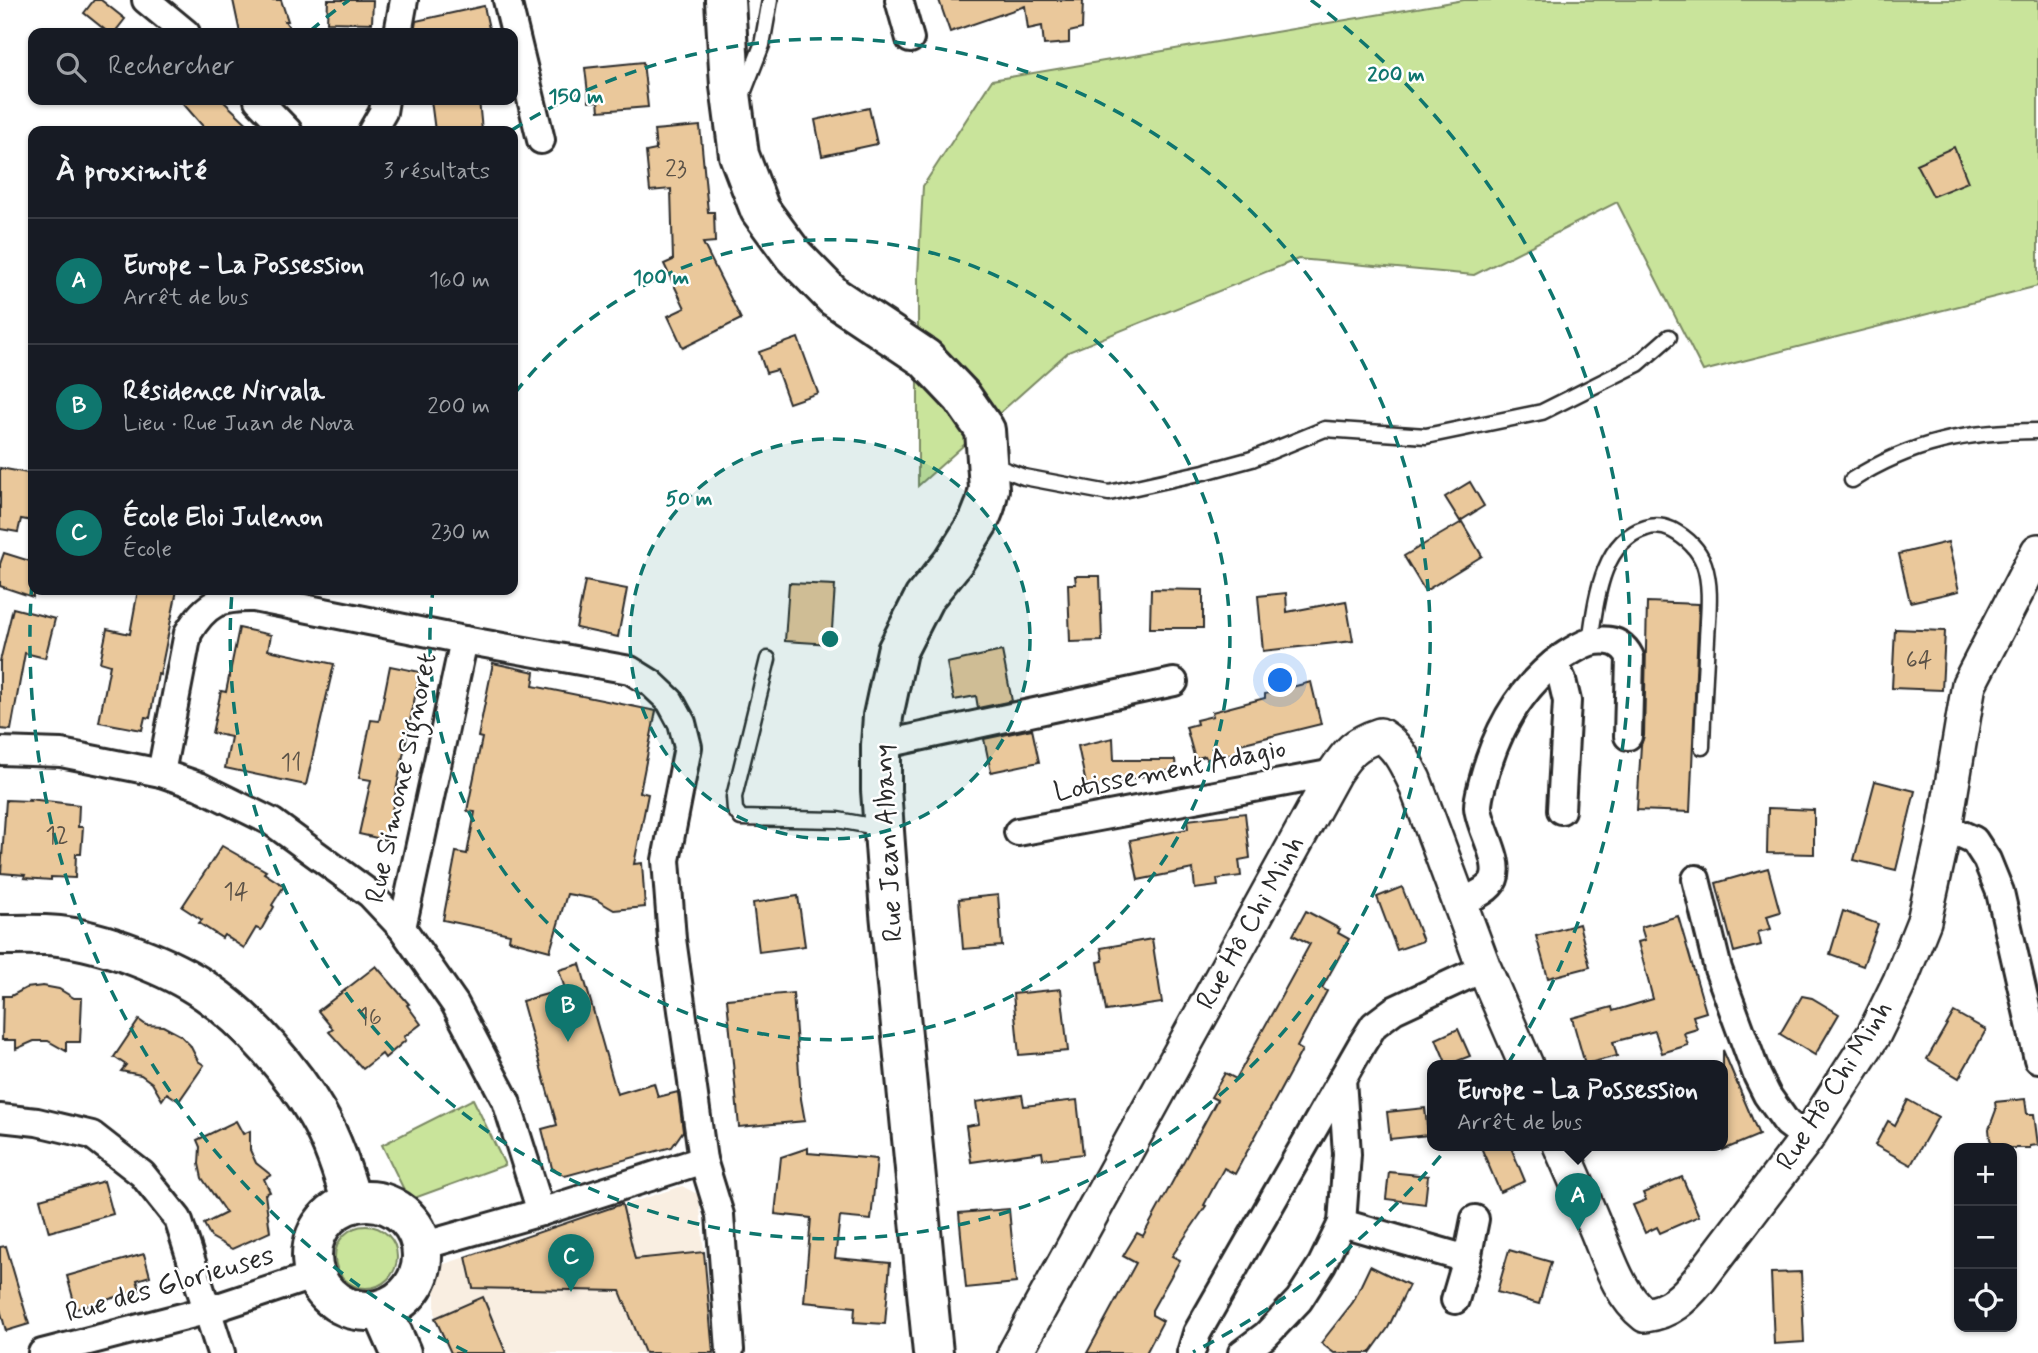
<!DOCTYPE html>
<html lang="fr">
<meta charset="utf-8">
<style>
:root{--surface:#171b24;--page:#242831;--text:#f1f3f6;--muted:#9ea1a6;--line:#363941;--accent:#0f766e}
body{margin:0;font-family:Mynerve,sans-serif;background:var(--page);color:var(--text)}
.controls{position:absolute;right:21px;bottom:21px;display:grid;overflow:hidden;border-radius:14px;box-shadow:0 2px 5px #0004}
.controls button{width:63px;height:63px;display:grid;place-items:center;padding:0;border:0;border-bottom:2px solid var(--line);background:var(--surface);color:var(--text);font:35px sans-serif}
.you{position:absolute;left:1281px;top:681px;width:24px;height:24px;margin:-18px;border:5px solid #fff;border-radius:50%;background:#1a73e8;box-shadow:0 0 0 10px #1a73e833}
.badge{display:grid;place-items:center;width:46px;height:46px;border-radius:50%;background:var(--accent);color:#fff;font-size:23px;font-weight:700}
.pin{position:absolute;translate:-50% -58px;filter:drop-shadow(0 2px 4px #0008)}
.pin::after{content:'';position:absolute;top:37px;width:24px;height:21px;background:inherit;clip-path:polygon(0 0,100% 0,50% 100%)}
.popup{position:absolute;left:1427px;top:1060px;width:301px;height:91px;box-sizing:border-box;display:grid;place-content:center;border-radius:14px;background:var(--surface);filter:drop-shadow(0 2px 5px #0005);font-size:23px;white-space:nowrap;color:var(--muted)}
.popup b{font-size:26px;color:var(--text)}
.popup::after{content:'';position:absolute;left:50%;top:100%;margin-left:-14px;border:14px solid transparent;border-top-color:var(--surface)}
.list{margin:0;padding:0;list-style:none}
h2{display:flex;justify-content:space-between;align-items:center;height:91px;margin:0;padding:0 28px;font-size:30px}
h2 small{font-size:23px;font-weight:400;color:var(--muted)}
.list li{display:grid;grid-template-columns:46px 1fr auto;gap:21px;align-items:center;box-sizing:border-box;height:126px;padding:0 28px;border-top:2px solid var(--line)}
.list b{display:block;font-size:26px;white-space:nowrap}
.list p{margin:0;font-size:23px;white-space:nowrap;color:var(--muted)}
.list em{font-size:23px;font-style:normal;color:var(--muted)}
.icon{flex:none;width:38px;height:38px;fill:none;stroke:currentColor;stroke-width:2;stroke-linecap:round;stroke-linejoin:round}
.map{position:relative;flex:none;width:2038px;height:1353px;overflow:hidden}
.search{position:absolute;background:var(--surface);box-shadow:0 2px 5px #0004;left:28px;top:28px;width:490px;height:77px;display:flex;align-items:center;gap:18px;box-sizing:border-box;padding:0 24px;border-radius:14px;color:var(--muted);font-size:26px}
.panel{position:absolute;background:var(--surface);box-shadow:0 2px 5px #0004;left:28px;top:126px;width:490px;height:469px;border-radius:14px}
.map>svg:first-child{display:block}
</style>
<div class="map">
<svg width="2038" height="1353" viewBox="0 0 2038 1353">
<rect width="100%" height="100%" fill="#fff"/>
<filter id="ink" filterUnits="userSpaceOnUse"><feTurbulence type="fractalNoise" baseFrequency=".0143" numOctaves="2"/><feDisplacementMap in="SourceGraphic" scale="14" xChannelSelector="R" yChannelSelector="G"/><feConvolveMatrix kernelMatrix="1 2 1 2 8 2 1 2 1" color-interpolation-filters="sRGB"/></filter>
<g filter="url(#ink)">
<!-- built -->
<polygon fill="#f9eee1" points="682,1186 699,1195 713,1353 451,1353 435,1318 435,1267"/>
<!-- green -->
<g fill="#c9e49b" stroke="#7a8863" stroke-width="2">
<polygon points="1464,0 2038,0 2038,286 1703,371 1617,202 1474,275 1298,259 1068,352 918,486 918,275 923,186 992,80"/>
<polygon points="473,1099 505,1165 409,1200 382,1145"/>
<circle cx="366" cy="1257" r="31"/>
</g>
<!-- building -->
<g fill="#eac89b" stroke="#2b2b2b" stroke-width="2">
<polygon points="94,0 101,0 125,19 114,33 109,33 84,13"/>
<polygon points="233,0 281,0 288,21 285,21 293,33 240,33"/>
<polygon points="328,0 373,0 372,23 327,22"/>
<polygon points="939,0 1083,0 1082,29 1069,32 1069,43 1044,45 1042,26 1028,29 1025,6 950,32"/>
<polygon points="484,6 490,33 414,33 416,21"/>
<polygon points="643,62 648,107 599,111 598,101 589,102 585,68"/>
<polygon points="180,100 222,100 255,131 207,131"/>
<polygon points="431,100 479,100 482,131 435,131"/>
<polygon points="869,108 877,144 822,156 815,120"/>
<polygon points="700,126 708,212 714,212 715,242 703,243 741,319 683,348 668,316 685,308 664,264 673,260 671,189 650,191 646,152 656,150 654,130"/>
<polygon points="1954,147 1968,182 1933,196 1916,164"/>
<polygon points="798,338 818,393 789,403 777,370 766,373 759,352"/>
<polygon points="0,468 33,474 33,521 21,519 18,532 0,529"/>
<polygon points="1470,482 1484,506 1460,521 1445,497"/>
<polygon points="1462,522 1482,556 1425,591 1404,556"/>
<polygon points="1948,542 1959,591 1910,602 1899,554"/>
<polygon points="4,553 33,562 33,597 0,586 0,564"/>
<polygon points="1075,576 1100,576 1102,641 1070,642 1068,584 1076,584"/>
<polygon points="585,581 627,589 618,637 576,628"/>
<polygon points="789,583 835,585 831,644 785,641"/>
<polygon points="1151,589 1203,590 1203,628 1150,628"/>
<polygon points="138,590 177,590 160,675 158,674 150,718 145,717 142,730 99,722 110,665 100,662 107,629 130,634"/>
<polygon points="1286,593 1287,612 1346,601 1353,641 1263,651 1258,596"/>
<polygon points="1647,602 1699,604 1690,812 1637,810 1641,745 1644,736"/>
<polygon points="13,608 55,619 45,658 25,653 11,730 0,729 0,661"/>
<polygon points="239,628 271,635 268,650 334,664 306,785 225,768 231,737 212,733 221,691 226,692"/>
<polygon points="1895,629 1945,631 1942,690 1892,688"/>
<polygon points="1002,651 1012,701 978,708 976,696 954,700 947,663"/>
<polygon points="493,663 535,672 533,686 656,711 640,792 648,794 634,864 642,863 645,907 614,910 595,899 567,894 550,951 509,940 510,934 443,920 456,852 467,854 475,812 467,811 482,738 478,737"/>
<polygon points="390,666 420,672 386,840 359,834 371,780 359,778 371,720 379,721"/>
<polygon points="1311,682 1321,724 1240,744 1242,751 1207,760 1205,756 1195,759 1186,727 1197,724 1196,720 1213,716 1212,712 1265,698 1265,694"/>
<polygon points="1032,729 1039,762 991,772 984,739"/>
<polygon points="1113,738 1114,760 1175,760 1176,769 1087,789 1078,746"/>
<polygon points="1875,781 1915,791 1896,870 1854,860"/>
<polygon points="29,799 79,805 78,827 83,827 81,854 76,854 75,878 51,877 51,880 24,878 25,875 1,873 6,800 30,801"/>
<polygon points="1768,808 1814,810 1814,854 1767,853"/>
<polygon points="1245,813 1250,858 1239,860 1241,876 1217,879 1218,886 1195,889 1193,869 1138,880 1130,840 1188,829 1187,820"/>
<polygon points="222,846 266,871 264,873 284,886 272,905 274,907 261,930 256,928 244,948 224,935 222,938 199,923 202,920 182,907"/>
<polygon points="1768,868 1780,912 1767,916 1771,929 1758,932 1761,945 1734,952 1716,883"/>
<polygon points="1402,887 1423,941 1397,950 1377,897"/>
<polygon points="998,895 1002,946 963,949 959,899"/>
<polygon points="798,896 805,946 759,952 753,903"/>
<polygon points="1306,911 1340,929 1338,933 1349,939 1322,988 1327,991 1297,1047 1302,1050 1235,1174 1224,1168 1204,1205 1206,1206 1172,1256 1180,1260 1152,1310 1152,1315 1163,1321 1146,1353 1087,1353 1136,1263 1123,1256 1137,1233 1143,1236 1217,1100 1211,1097 1225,1073 1236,1079 1310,944 1293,935"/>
<polygon points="1843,911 1878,924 1863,966 1830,954"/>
<polygon points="1678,916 1706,1012 1693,1016 1697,1029 1684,1033 1688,1045 1662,1053 1655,1031 1613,1042 1617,1056 1585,1064 1572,1018 1612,1007 1613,1011 1653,999 1638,942 1645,940 1641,927"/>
<polygon points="1579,924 1590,967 1548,978 1536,936"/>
<polygon points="1152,939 1162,1003 1106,1011 1098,962 1103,961 1101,948"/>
<polygon points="580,964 617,1094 654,1083 658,1097 678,1092 683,1131 672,1147 565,1176 552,1168 542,1129 557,1125 522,1001 565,989 559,970"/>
<polygon points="376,966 409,1004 407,1005 421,1024 404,1037 406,1040 385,1058 382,1054 363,1069 329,1032 333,1029 318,1011"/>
<polygon points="43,986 59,989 74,998 82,998 80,1042 66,1042 66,1051 48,1041 34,1041 16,1049 16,1040 2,1040 3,996 11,996 26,988"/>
<polygon points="1061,989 1068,1051 1019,1055 1013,994"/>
<polygon points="793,993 801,1099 805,1121 739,1127 727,999"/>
<polygon points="1802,996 1812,998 1839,1014 1815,1055 1780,1034"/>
<polygon points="1954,1012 1986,1030 1959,1078 1927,1059"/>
<polygon points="139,1020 146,1025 163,1026 180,1035 190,1045 198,1061 204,1065 179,1101 167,1093 162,1100 152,1083 141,1075 121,1071 126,1065 114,1057"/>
<polygon points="1458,1029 1470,1056 1447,1065 1436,1039"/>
<polygon points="1723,1050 1759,1135 1723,1150"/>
<polygon points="1022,1095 1024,1106 1077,1100 1083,1154 1043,1159 1042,1152 971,1162 966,1126 979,1124 976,1102"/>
<polygon points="2025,1099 2027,1114 2034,1114 2038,1145 2030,1146 2030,1148 1994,1148 1990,1139 1989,1129 1996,1110 1995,1102"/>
<polygon points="1908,1100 1938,1117 1911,1165 1875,1145 1888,1121 1895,1125"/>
<polygon points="1425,1108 1428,1135 1390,1139 1387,1112"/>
<polygon points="236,1121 243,1134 250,1131 250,1150 256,1163 271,1175 264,1179 270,1192 265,1194 270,1232 232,1249 211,1237 204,1224 226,1213 202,1178 199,1164 200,1147 197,1140"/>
<polygon points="1480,1145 1510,1145 1525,1181 1500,1192"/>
<polygon points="808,1148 808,1153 877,1159 871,1220 840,1217 835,1258 890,1263 885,1324 854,1322 855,1307 804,1302 811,1218 775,1214 781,1157"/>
<polygon points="1389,1172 1428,1176 1425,1204 1386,1199"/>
<polygon points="1682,1177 1699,1216 1660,1233 1657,1227 1645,1233 1633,1205 1646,1200 1643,1193"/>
<polygon points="104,1181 113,1214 49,1232 40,1199"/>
<polygon points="622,1204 635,1259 704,1252 713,1353 645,1353 620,1291 473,1288 466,1257"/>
<polygon points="1009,1209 1016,1283 966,1288 959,1213"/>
<polygon points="6,1246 29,1324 6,1331 0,1309 0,1247"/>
<polygon points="1509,1250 1551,1262 1539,1304 1497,1292"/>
<polygon points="144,1254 150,1276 137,1280 140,1290 76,1309 67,1276"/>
<polygon points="1370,1266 1409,1285 1388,1328 1370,1353 1334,1353 1321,1343 1353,1302"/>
<polygon points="1801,1272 1804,1342 1774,1344 1771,1273"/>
<polygon points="483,1297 506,1353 451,1353 435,1318"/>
</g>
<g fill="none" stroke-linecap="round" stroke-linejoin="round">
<defs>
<g id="service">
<polyline points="742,96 762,45 770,0"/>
<polyline points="992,465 1024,477 1109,493 1204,472 1252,459 1325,429 1426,436 1542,412 1638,364 1669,337"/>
<path d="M1852,480C1911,442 1969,431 2038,431"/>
<path d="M1590,642C1596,602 1601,541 1646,528C1655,525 1663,526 1672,530C1687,538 1698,548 1704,564C1712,587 1708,615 1707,639C1705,675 1703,711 1702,747"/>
<polyline points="768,659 734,797 735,810 741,818 838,820 882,828"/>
</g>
<g id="minor">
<polyline points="146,0 186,33"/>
<polyline points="507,0 541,140"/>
<polyline points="899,0 910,39"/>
<polyline points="398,33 404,0"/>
<polyline points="258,100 288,131"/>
<polyline points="372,131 383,112 385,100"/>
<polyline points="1554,663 1562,680 1567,701 1561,810"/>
<polyline points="881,745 1174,682"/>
<polyline points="0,751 61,753 161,773 199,786 272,822 370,894 402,928 455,1004 506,1101 541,1212"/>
<path d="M161,773L188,633C206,603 220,597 254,598L464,640L630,670L651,683L670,701L682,723L688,747L666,860L672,939L703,1160L720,1215L730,1350"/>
<polyline points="1945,827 1974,840 1987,860 2000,892 2038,1059"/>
<polyline points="1018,832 1334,773"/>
<polyline points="1696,879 1718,969 1757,1075 1767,1095 1787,1123 1807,1138"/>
<path d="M1460,903C1470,898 1489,891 1494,879C1502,860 1479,827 1478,807C1478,798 1481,789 1483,781C1496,731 1520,687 1562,657C1570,652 1580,645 1590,642C1608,638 1622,641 1630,657L1628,736"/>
<polyline points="402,928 464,640"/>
<polyline points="0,1118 37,1122 92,1135 142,1174 178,1219 221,1353"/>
<polyline points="1342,1223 1467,1259"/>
<polyline points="422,1246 541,1212 703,1160"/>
<polyline points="1455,1300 1467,1259 1475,1219"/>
<polyline points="42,1353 209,1310 315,1275"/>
<polyline points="1191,1353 1197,1333 1362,1044 1374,1025 1394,1010 1484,968"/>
<polyline points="1242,1353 1266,1335 1299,1300 1322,1264 1342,1223 1347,1154 1342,1079"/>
</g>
<g id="tertiary">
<path d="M1560,1145C1573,1174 1585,1202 1597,1231C1609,1260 1620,1296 1645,1315C1670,1312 1684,1298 1699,1280L1807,1138L1874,1034L1900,981L1924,921L1945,827L1969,684L2038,551"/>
<path d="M1015,1353L1334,773C1348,752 1355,743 1380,735C1398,746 1405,762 1414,780L1484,968L1526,1065"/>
</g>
<g id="secondary">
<polyline points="725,0 730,86 739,155 760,210 794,256 834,297 925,358 962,397 985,430 989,489 985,506 979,521 954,561 924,598 897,651 883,716 881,745 881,790 890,913 933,1353"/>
<path d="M0,935C19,935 39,934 59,936C104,941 170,966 207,992C248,1020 292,1071 317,1114C333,1141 343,1173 352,1203"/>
<circle cx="367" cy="1256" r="55"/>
<polyline points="382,1310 401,1353"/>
</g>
</defs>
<!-- service casing -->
<use href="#service" stroke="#2b2b2b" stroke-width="19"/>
<!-- minor casing -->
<use href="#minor" stroke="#2b2b2b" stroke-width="32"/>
<!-- tertiary casing -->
<use href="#tertiary" stroke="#2b2b2b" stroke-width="38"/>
<!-- secondary casing -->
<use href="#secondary" stroke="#2b2b2b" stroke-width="44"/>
<!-- service -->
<use href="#service" stroke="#fff" stroke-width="14"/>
<!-- minor -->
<use href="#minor" stroke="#fff" stroke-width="26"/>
<!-- tertiary -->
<use href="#tertiary" stroke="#fff" stroke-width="33"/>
<!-- secondary -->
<use href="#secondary" stroke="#fff" stroke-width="38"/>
</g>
</g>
<!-- distance rings -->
<circle cx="830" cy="639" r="200" fill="#0f766e" fill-opacity=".12"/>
<g fill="none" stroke="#0f766e" stroke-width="3.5" stroke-dasharray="12 9">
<circle cx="830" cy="639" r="200"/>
<path d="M515 393A400 400 0 1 1 433 590"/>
<path d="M512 130A600 600 0 1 1 232 592"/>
<path d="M467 1352A800 800 0 0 1 33 569M310 31A800 800 0 0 1 349 0M1311 0A800 800 0 0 1 1193 1352"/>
</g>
<g text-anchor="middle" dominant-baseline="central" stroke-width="5" stroke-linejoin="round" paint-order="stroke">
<!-- number labels -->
<g font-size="24" fill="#5b5247">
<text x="676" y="169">23</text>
<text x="1919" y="660">64</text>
<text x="291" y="763">11</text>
<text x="57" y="836">12</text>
<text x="236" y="892">14</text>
<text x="370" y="1017">16</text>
</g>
<!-- street labels -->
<g font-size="28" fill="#2b2b2b" stroke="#fff">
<text transform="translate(1170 771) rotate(-11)">Lotissement Adagio</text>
<text transform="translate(402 778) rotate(-78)">Rue Simone Signoret</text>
<text transform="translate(889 843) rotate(-93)">Rue Jean Albany</text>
<text transform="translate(1251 923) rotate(-61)">Rue Hô Chi Minh</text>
<text transform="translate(1835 1086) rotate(-58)">Rue Hô Chi Minh</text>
<text transform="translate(170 1285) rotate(-16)">Rue des Glorieuses</text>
</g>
</g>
<circle cx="830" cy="639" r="10" fill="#0f766e" stroke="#fff" stroke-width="3.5"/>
<g font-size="21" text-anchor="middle" font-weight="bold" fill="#0f766e" stroke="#fff" stroke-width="5" stroke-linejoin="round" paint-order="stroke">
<text x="1396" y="81">200 m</text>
<text x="576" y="103">150 m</text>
<text x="661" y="284">100 m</text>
<text x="689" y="505">50 m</text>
</g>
</svg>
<div class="controls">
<button>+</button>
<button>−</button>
<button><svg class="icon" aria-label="locate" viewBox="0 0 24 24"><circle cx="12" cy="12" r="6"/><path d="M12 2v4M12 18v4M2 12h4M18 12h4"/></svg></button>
</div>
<div class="you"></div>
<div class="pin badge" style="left:1578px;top:1231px">A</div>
<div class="popup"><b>Europe - La Possession</b>Arrêt de bus</div>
<div class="pin badge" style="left:568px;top:1042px">B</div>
<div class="pin badge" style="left:571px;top:1292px">C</div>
<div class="search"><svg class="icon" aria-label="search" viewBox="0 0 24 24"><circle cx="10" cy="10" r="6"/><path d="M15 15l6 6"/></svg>Rechercher</div>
<section class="panel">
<h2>À proximité<small>3 résultats</small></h2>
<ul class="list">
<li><span class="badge">A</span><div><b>Europe - La Possession</b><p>Arrêt de bus</p></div><em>160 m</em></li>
<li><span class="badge">B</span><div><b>Résidence Nirvala</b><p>Lieu · Rue Juan de Nova</p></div><em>200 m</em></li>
<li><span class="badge">C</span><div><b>École Eloi Julenon</b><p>École</p></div><em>230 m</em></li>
</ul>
</section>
</div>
